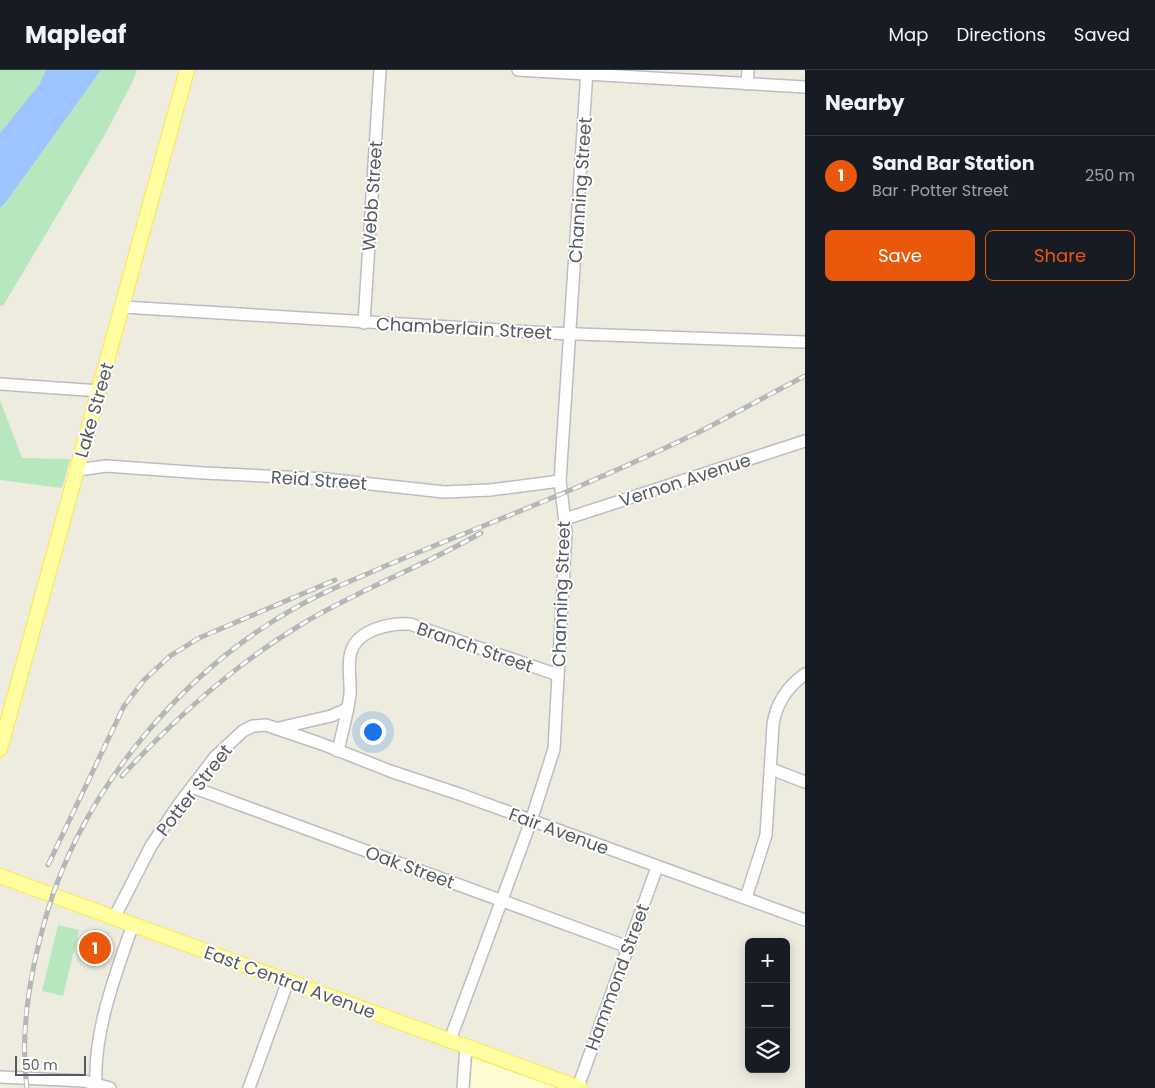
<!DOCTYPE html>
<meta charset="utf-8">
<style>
:root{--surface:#171b24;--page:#20242c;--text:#f1f3f6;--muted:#9ea1a6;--line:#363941;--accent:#ea580c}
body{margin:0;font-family:Poppins,sans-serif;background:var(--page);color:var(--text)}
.controls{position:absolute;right:15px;bottom:15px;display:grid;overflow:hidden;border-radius:8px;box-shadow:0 2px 12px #0003}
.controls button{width:45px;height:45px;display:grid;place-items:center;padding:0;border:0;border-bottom:1px solid var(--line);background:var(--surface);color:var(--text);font:25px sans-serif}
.scale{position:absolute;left:15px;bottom:12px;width:71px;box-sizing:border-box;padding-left:5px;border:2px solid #575a61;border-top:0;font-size:14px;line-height:18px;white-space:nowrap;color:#575a61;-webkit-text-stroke:4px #fff;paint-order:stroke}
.you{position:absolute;left:372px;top:661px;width:18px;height:18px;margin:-12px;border:4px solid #fff;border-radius:50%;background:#1a73e8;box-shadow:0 0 0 8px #1a73e833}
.badge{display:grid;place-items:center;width:32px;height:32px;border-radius:50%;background:var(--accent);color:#fff;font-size:16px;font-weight:700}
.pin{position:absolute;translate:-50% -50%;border:2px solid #fff;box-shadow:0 1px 5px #0006}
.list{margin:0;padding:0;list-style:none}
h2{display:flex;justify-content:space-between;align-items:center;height:65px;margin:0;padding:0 20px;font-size:21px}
h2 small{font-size:16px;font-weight:400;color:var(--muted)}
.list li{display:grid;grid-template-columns:32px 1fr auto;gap:15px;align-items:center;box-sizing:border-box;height:80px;padding:0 20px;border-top:1px solid var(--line)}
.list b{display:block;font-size:19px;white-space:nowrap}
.list p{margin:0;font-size:16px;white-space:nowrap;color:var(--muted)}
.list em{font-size:16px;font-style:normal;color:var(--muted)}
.actions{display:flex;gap:10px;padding:15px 20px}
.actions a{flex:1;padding:11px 0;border:1px solid var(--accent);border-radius:8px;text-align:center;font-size:18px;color:var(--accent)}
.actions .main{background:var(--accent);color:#fff}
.icon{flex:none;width:28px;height:28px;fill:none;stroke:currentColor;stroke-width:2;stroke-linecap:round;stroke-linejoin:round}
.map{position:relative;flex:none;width:805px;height:1018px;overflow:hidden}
header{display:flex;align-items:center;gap:30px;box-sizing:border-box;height:70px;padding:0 25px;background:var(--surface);border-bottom:1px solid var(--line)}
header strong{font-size:24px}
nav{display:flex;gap:28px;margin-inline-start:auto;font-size:18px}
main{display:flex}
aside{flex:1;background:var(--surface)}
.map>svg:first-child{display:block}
</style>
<header>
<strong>Mapleaf</strong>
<nav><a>Map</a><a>Directions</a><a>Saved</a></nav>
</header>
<main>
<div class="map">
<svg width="805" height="1018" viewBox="0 0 805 1018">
<rect width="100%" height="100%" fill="#edecde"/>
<!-- commercial -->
<polygon fill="#fffcd1" points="473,988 557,1018 470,1018"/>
<!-- green -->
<g fill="#b7e7bf">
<polygon points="0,0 46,0 39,15 0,63"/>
<polygon points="101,0 137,0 133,11 103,68 3,236 0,236 0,138 6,132"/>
<polygon points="0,330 22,388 70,389 62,418 0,410"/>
<polygon points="58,855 79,860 63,926 42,921"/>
</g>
<!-- water -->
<polygon fill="#9cc4ff" points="46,0 101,0 6,132 0,138 0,63 39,15"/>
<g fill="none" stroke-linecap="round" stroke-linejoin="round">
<defs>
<g id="minor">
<polyline points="518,0 805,17"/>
<polyline points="747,14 748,0"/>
<polyline points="123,237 549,263 805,272"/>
<polyline points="364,253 380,0"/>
<polyline points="0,314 100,321"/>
<polyline points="78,400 106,396 204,403 326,409 444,422 490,420 560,411"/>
<polyline points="565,449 805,371"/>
<polyline points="279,658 331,646 347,639"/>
<path d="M338,681C342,662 348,643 350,624C351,610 347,595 351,582C358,559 390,553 410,554L558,605"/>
<polyline points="771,699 805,712"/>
<polyline points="192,717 628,877"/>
<path d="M746,828L766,765L773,655C776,633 787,617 805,604"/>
<polyline points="114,848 151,776 179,734 215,687 243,661 253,656 266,655 322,674 390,701 462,725 805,850"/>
<polyline points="450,970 531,751 554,679 566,461 560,411 587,0"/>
<polyline points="0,1007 84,1011 110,1018"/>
<polyline points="578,1017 657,797"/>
<path d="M96,1018C93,962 115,906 133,854"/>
<polyline points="249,1018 288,911"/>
<polyline points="463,1018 466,976"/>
</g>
<g id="major">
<polyline points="0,679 187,0"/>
<polyline points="0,806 580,1018"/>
</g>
</defs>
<!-- minor casing -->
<use href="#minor" stroke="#bcbdc4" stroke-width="14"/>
<!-- major casing -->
<use href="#major" stroke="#fee846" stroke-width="16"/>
<!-- minor -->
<use href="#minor" stroke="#fff" stroke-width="11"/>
<!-- major -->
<use href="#major" stroke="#ffffa1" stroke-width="14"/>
<defs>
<g id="rail">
<path d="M122,706C175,648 234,595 302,554C359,520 423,496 481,463"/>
<polyline points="48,795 124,636 144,610 170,586 199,568 335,510"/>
<path d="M27,1018C19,960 31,898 47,843C85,715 187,596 304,533C330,519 356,509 383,497C435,475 489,454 542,432C595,410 647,387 699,362C734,344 770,324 805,306"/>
</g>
</defs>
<!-- rail casing -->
<use href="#rail" stroke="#b5b6b6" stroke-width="5"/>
<!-- rail -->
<use href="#rail" stroke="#fff" stroke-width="3" stroke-dasharray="9" stroke-linecap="butt"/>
</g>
<g text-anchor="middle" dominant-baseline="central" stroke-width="4" stroke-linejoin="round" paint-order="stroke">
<!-- street labels -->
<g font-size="18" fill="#575a61" stroke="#fff">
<text transform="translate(580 120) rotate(-86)">Channing Street</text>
<text transform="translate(372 126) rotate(-86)">Webb Street</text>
<text transform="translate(464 258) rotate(3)">Chamberlain Street</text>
<text transform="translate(94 340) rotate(-74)">Lake Street</text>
<text transform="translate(319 410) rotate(4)">Reid Street</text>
<text transform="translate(685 410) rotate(-18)">Vernon Avenue</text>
<text transform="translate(561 524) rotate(-88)">Channing Street</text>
<text transform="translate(475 577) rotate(19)">Branch Street</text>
<text transform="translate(194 720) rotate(-52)">Potter Street</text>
<text transform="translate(559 761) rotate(20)">Fair Avenue</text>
<text transform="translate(410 797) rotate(20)">Oak Street</text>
<text transform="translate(617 907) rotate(-70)">Hammond Street</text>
<text transform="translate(290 912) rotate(20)">East Central Avenue</text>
</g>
</g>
</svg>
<div class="controls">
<button>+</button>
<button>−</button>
<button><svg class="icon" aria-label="layers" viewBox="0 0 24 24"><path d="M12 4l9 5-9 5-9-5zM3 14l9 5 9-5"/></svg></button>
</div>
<div class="scale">50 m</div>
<div class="you"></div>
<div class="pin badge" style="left:95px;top:878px">1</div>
</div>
<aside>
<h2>Nearby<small></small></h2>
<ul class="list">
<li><span class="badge">1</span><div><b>Sand Bar Station</b><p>Bar · Potter Street</p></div><em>250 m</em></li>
</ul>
<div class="actions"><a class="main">Save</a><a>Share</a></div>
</aside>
</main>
